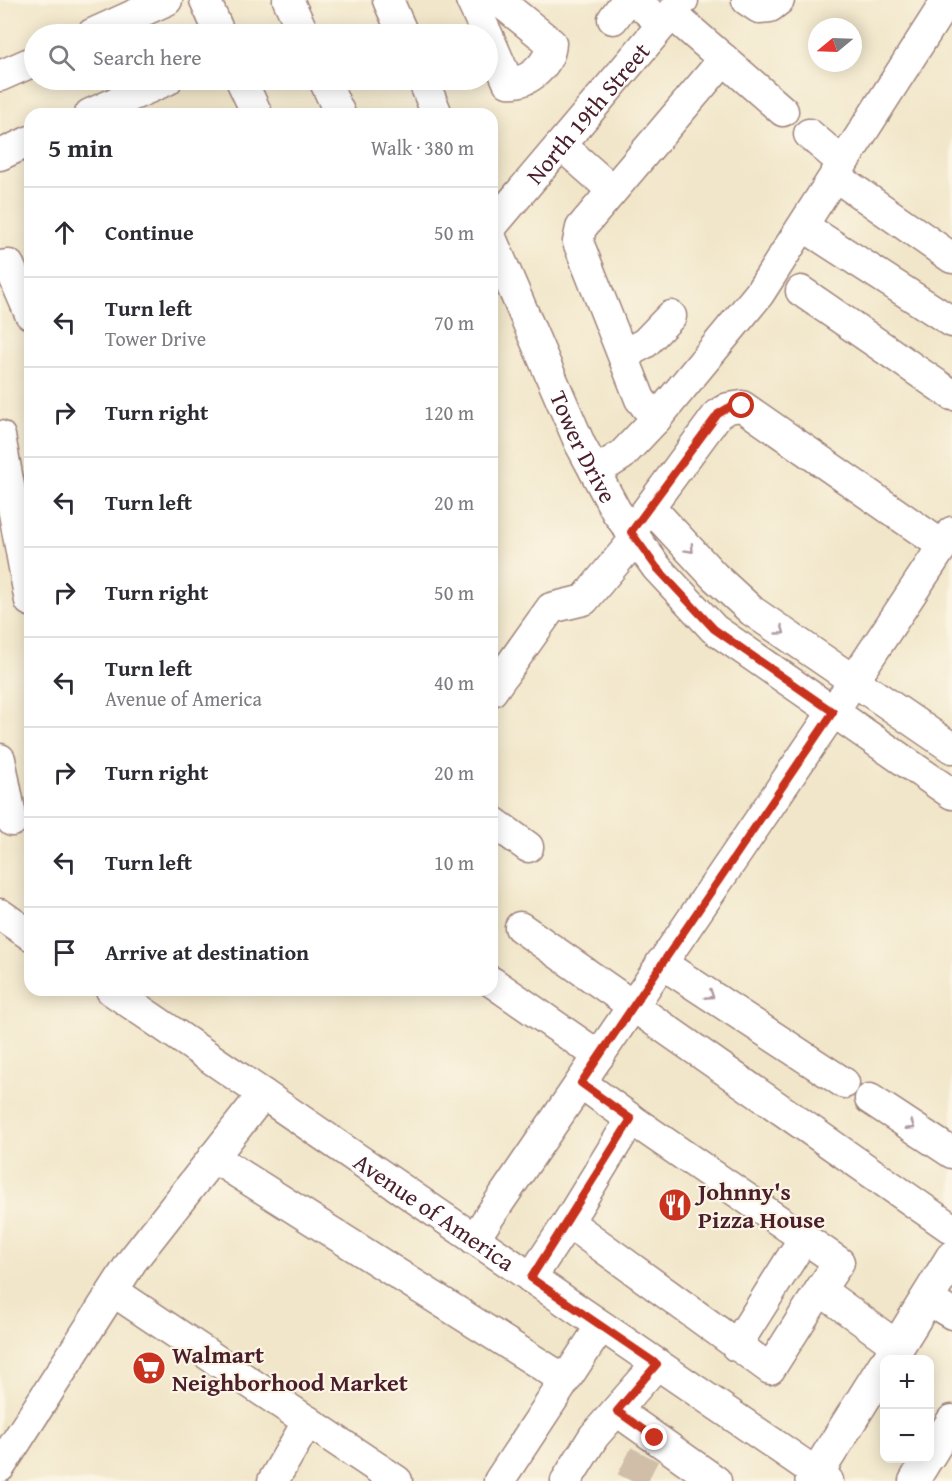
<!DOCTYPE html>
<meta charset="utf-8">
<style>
:root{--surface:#fff;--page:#f2f2f3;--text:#2b2b33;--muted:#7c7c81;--line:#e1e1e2}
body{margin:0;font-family:"Gentium Book Plus",serif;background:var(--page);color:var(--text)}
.controls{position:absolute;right:18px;bottom:18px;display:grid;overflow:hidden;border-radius:12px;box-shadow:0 3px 15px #0003}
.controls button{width:54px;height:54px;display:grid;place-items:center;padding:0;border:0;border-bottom:2px solid var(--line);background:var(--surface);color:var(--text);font:30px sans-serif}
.compass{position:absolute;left:808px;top:18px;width:54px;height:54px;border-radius:50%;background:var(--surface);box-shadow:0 3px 15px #0003;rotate:251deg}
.stop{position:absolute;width:18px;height:18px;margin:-14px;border:4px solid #c8321e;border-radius:50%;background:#fff}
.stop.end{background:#c8321e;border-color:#fff;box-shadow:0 2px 6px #0008}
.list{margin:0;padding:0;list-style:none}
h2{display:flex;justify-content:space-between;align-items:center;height:78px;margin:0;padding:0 24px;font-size:26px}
h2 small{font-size:20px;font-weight:400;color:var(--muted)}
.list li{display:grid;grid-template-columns:39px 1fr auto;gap:18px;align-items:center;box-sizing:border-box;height:90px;padding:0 24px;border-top:2px solid var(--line)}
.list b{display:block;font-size:22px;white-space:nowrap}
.list p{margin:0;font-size:20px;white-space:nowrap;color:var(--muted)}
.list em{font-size:20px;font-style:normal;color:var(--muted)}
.icon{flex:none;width:33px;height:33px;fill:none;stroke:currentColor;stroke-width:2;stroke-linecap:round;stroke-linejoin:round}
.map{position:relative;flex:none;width:952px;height:1481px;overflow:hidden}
.search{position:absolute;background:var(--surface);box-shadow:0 3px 15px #0003;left:24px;top:24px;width:474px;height:66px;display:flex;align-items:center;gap:15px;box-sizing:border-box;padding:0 21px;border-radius:33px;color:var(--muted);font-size:22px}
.panel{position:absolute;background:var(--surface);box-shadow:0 3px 15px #0003;left:24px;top:108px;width:474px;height:888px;border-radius:18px}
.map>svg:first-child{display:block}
</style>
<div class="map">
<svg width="952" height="1481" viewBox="0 0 952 1481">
<rect width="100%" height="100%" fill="#fcf5e5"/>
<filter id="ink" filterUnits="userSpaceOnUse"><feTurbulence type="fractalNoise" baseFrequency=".0167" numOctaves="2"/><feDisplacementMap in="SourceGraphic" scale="12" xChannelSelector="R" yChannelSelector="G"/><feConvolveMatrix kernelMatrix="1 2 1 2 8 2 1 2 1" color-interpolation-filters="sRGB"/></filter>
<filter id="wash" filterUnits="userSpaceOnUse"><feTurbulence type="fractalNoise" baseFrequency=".008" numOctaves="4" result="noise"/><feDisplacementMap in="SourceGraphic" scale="24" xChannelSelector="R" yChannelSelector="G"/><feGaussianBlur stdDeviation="1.35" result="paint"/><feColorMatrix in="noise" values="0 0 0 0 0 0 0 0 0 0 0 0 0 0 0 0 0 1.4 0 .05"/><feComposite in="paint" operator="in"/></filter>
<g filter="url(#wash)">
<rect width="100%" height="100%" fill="#f1e6c9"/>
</g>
<g filter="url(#ink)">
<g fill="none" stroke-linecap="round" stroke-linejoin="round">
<!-- minor-tunnel -->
<polyline stroke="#d0bea9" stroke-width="30" stroke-dasharray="30 15" stroke-linecap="butt" points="631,1481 648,1448"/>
<defs>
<g id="minor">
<polyline points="205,0 220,34"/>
<polyline points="288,0 304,34"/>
<polyline points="388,0 403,34"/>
<polyline points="471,0 487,34"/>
<polyline points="634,0 663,24"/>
<polyline points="747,0 759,8 770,7 779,0"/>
<polyline points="672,14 783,111"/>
<polyline points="613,19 627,0"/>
<polyline points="92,34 167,0"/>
<path d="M488,36L508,82C529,84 550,64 551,43L498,0"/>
<polyline points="0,76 34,61"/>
<polyline points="241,80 257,114"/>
<polyline points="324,80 340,114"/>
<polyline points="423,80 437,114"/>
<polyline points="90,114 167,80"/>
<polyline points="809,134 843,163"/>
<polyline points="561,145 612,190"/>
<polyline points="0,155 30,141"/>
<polyline points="835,176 952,258"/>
<path id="s1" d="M492,226L683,0"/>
<polyline points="803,226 952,322"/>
<path id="s2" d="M492,240L580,444L616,511L657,568L714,629L952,794"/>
<polyline points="0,266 9,265 30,314"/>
<polyline points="801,291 952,395"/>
<polyline points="623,355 645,343 671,316"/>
<polyline points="656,419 640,399 578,242 581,228 724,59"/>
<polyline points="0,436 30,601"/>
<polyline points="595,472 622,455 656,419 759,294 947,0"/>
<polyline points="650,507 715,577 752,611 952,748"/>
<polyline points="631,532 718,414 728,408 742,406 943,546"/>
<polyline points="492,691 551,608 584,600 636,538"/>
<polyline points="0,759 12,821"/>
<polyline points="492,821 528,847"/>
<polyline points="0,914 30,935"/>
<polyline points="520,927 952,1229"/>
<polyline points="661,963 844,1083"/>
<polyline points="492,982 599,1056"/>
<path id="s3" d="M111,990L828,1481"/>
<polyline points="581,1083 631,1119"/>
<polyline points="870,1099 952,1153"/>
<polyline points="213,1157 565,1380"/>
<polyline points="568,1222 631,1119 839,1262 820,1290"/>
<polyline points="474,1239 833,712 952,532"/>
<polyline points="531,1278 568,1222 770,1369 820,1290 897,1346"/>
<polyline points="113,1291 397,1481"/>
<polyline points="927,1299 952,1314"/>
<polyline points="736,1346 804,1238"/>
<polyline points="617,1411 716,1481"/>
<polyline points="930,1456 952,1420"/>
<polyline points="0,1467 132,1261 263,1094"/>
<polyline points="273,1481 308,1421"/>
<polyline points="499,1481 601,1326"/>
<polyline points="566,1481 594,1436 657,1364"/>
<polyline points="914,1481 928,1458"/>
</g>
<g id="major">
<polyline points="889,1360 952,1258"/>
<polyline points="812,1481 884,1366"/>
</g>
</defs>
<!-- minor casing -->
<use href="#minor" stroke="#9e827a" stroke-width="33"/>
<!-- major casing -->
<use href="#major" stroke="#9e827a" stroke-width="36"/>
<!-- minor -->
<use href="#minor" stroke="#fff" stroke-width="30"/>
<!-- major -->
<use href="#major" stroke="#fff" stroke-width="33"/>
</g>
<!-- one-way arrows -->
<defs><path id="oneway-chevron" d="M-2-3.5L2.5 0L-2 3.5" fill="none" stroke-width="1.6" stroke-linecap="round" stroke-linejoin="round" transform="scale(1.5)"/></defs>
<g stroke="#ae9aa0">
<use href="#oneway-chevron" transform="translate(690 549) rotate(47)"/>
<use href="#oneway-chevron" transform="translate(781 631) rotate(36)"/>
<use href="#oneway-chevron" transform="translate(710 995) rotate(33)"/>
<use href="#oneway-chevron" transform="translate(911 1126) rotate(33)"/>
</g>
</g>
<g fill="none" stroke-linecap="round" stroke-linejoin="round" filter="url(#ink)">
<!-- route -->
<polyline stroke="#c8321e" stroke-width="8" points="655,1438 617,1411 657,1364 531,1278 631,1119 581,1083 833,712 714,629 657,568 631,532 718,414 728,408 742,406"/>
</g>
<!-- icons -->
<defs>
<symbol id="restaurant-disc" viewBox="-11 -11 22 22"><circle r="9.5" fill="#c8321e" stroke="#fcf5e5"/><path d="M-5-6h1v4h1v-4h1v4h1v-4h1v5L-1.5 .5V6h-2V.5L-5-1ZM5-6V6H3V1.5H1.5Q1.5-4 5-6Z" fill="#fff"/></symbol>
<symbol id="supermarket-disc" viewBox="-11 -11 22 22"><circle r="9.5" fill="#c8321e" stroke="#fcf5e5"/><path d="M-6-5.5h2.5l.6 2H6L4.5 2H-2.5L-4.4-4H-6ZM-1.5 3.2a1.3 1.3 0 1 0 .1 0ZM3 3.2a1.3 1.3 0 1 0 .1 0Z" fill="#fff"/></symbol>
</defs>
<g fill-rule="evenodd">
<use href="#restaurant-disc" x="656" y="1186" width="38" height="38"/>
<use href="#supermarket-disc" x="130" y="1349" width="38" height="38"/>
</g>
<g text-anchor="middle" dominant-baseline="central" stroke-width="4.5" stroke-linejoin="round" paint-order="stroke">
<!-- street labels -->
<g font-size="24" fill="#4a1f2b" stroke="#fcf5e5">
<text stroke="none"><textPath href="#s1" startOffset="148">North 19th Street</textPath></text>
<text stroke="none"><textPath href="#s2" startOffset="226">Tower Drive</textPath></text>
<text stroke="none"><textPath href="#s3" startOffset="392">Avenue of America</textPath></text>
</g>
<!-- poi labels -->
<g font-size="24" font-weight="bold" fill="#4a1f2b" stroke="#fcf5e5" text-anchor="start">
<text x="698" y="1191">Johnny's<tspan x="698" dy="28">Pizza House</tspan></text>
<text x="172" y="1354">Walmart<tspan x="172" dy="28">Neighborhood Market</tspan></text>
</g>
</g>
</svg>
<div class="controls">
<button>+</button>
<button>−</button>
</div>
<svg class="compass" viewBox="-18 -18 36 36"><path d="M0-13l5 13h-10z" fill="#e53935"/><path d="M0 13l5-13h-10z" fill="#7c7c81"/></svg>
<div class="stop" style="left:742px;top:406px"></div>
<div class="stop end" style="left:655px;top:1438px"></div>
<div class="search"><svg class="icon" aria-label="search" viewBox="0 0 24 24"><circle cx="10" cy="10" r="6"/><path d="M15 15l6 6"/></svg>Search here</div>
<section class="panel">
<h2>5 min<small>Walk · 380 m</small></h2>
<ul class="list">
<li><svg class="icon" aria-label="ahead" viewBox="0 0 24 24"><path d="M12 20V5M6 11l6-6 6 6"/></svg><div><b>Continue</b></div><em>50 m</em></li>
<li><svg class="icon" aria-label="left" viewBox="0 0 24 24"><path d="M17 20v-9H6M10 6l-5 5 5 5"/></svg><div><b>Turn left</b><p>Tower Drive</p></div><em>70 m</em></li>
<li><svg class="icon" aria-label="right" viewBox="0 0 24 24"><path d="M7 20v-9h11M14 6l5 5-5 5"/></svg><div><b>Turn right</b></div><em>120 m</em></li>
<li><svg class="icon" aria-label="left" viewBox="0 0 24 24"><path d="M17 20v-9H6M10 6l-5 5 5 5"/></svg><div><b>Turn left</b></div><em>20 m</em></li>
<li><svg class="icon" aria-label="right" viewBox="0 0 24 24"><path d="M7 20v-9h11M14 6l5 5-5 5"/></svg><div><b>Turn right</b></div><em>50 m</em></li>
<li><svg class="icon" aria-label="left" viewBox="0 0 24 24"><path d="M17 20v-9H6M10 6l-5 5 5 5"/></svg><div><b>Turn left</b><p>Avenue of America</p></div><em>40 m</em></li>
<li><svg class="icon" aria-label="right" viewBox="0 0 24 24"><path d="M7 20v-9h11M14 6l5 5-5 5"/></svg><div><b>Turn right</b></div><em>20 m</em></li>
<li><svg class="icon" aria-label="left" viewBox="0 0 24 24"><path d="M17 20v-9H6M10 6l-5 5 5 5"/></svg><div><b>Turn left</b></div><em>10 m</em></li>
<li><svg class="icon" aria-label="arrive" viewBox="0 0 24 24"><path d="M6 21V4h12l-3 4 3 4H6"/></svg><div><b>Arrive at destination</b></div></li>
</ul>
</section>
</div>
